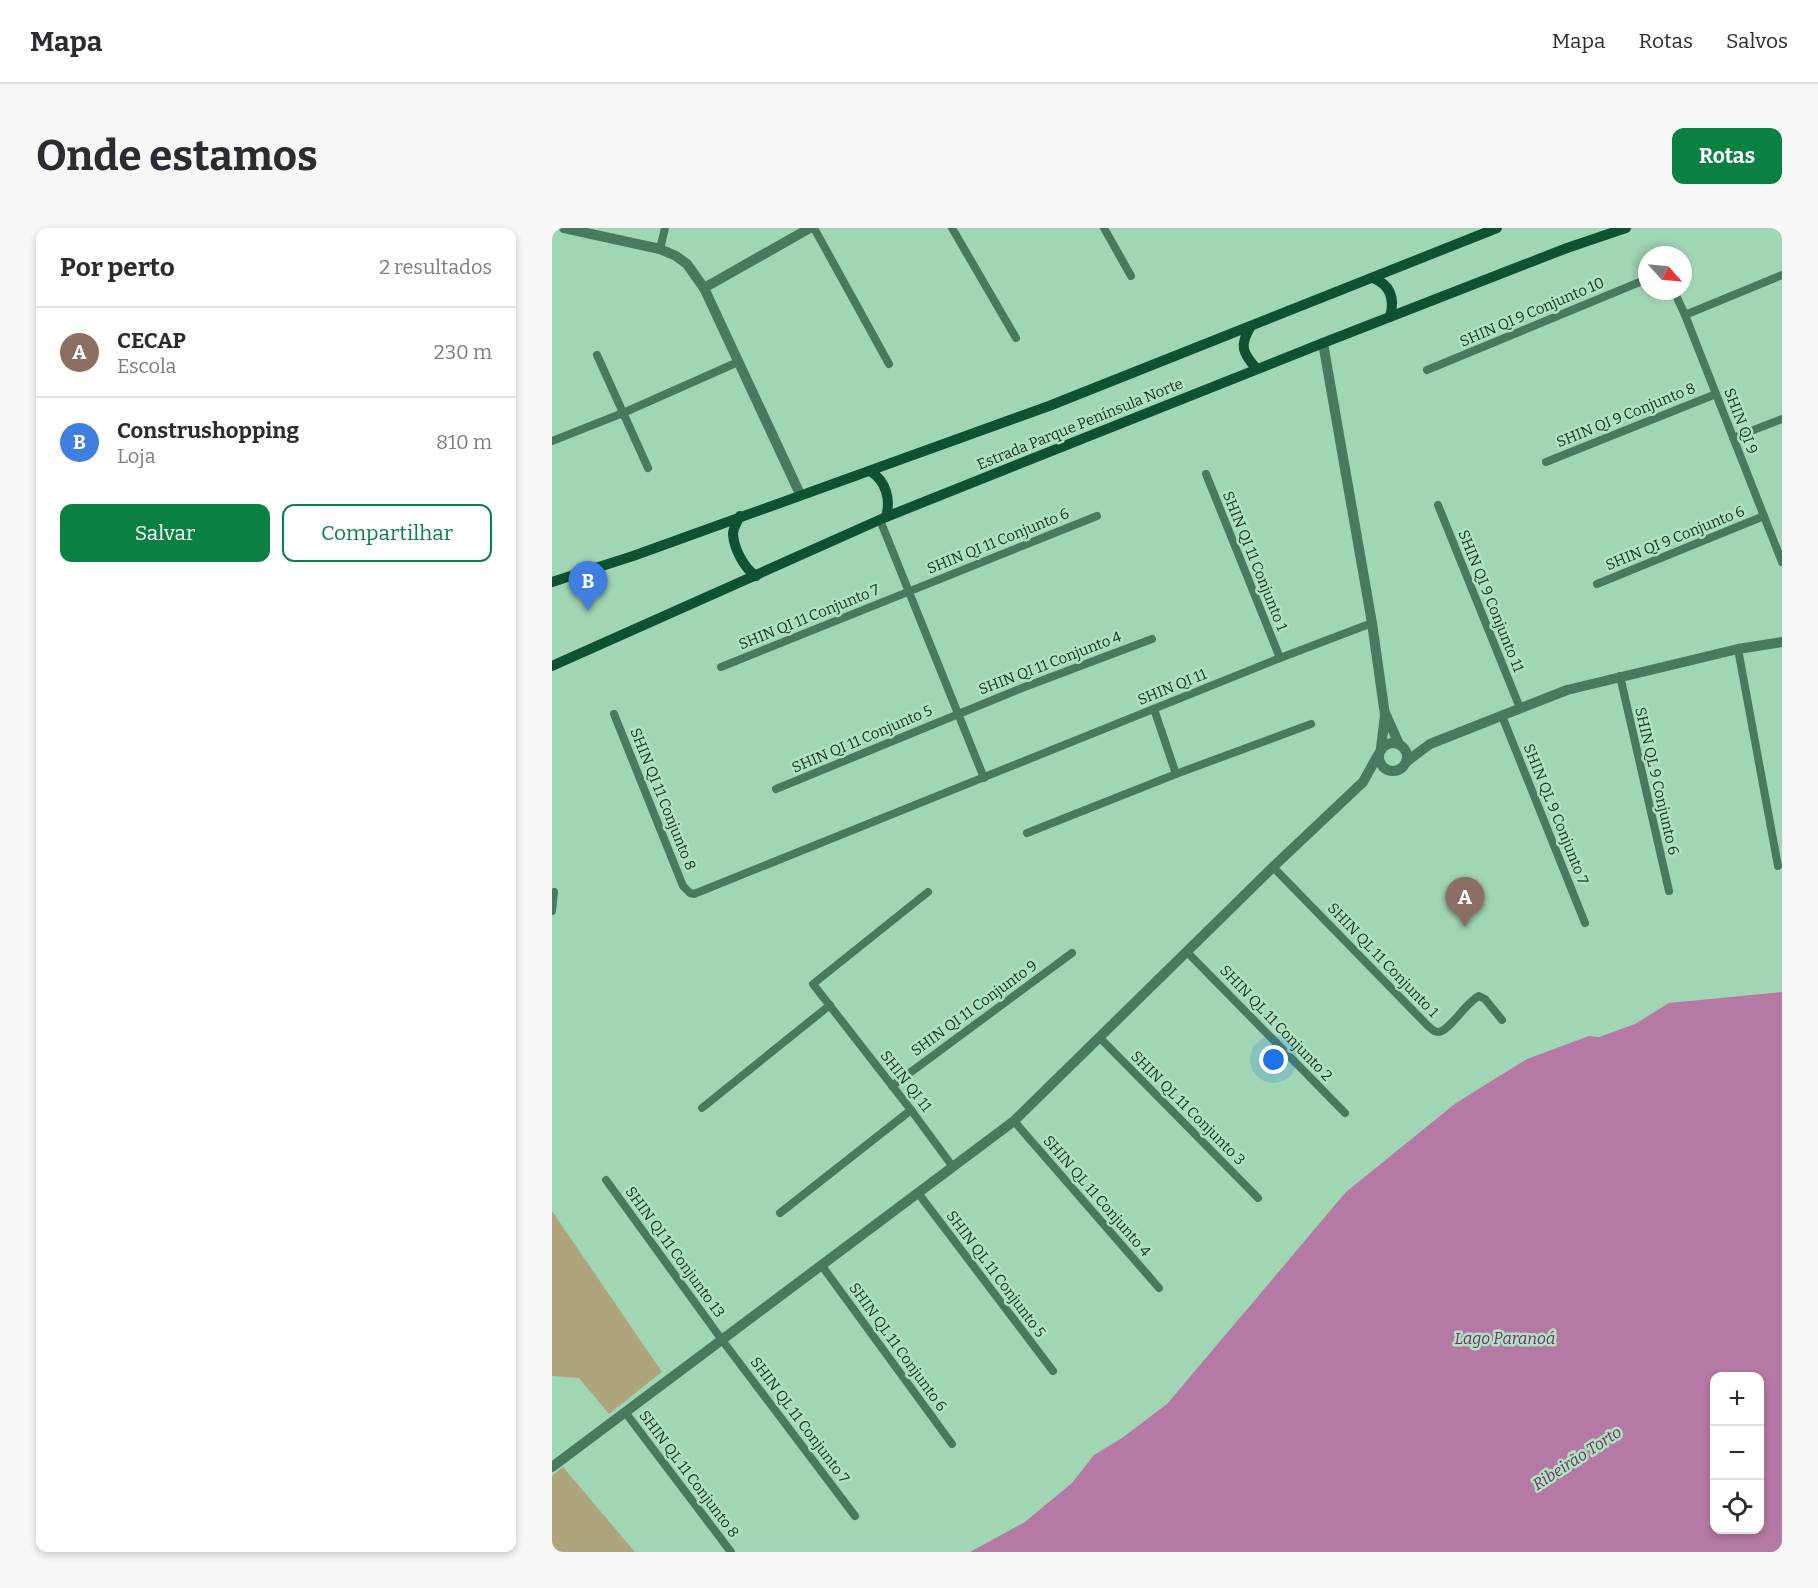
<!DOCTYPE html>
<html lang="pt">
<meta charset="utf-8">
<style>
:root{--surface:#fff;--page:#f7f7f7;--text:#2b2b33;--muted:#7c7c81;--line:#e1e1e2;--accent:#0b8043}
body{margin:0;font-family:Bitter,serif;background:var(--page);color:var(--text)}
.controls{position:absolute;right:18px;bottom:18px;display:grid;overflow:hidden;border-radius:12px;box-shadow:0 3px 9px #0003}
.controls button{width:54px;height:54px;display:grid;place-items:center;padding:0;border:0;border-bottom:2px solid var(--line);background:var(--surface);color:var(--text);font:30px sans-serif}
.compass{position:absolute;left:1086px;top:18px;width:54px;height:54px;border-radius:50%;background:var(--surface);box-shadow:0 3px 9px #0003;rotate:117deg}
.you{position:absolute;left:722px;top:832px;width:21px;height:21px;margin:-15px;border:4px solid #fff;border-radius:50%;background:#1a73e8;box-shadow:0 0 0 9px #1a73e833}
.badge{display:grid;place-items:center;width:39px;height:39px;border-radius:50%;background:var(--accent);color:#fff;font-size:20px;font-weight:700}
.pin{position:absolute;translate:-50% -50px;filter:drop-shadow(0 2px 3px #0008)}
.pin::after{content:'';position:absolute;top:32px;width:21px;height:18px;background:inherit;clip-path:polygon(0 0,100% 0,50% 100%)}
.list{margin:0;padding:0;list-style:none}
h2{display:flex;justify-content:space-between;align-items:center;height:78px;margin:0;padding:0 24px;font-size:26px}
h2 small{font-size:20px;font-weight:400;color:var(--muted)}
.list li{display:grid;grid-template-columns:39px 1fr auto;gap:18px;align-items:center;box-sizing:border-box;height:90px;padding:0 24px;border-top:2px solid var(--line)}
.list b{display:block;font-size:22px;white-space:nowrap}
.list p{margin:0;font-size:20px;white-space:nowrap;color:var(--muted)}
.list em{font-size:20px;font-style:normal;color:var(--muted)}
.actions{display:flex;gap:12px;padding:18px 24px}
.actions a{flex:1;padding:14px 0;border:2px solid var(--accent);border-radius:12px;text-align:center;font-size:21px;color:var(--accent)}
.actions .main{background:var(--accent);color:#fff}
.icon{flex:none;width:33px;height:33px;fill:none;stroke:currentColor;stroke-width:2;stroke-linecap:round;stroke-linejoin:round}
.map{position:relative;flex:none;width:1230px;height:1324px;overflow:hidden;border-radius:12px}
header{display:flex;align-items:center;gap:36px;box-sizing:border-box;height:84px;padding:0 30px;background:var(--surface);border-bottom:2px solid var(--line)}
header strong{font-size:28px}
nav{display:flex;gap:33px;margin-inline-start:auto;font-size:21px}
.intro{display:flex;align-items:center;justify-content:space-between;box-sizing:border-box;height:144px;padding:0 36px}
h1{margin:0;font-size:42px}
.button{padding:15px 27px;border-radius:12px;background:var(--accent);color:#fff;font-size:21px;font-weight:700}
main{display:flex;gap:36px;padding:0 36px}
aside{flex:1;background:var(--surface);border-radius:12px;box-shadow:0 3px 9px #0003}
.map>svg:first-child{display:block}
</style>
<header>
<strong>Mapa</strong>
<nav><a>Mapa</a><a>Rotas</a><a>Salvos</a></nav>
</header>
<div class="intro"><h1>Onde estamos</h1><a class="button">Rotas</a></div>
<main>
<aside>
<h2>Por perto<small>2 resultados</small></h2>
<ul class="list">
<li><span class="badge" style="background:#8d6e63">A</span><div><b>CECAP</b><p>Escola</p></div><em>230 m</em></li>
<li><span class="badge" style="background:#3f7fe0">B</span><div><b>Construshopping</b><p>Loja</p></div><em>810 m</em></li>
</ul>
<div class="actions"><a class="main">Salvar</a><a>Compartilhar</a></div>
</aside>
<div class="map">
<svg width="1230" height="1324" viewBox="0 0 1230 1324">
<rect width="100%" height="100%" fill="#a1d6b5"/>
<!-- green -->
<g fill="#afa57c">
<polygon points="0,983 110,1144 57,1186 27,1150 0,1148"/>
<polygon points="11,1239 83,1324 0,1324 0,1248"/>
</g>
<!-- water -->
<path fill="#b579a5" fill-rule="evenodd" d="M1230,764V1324H418L473,1294L520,1255L542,1227L570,1210L615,1176L794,964L904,875L975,831L1037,808L1047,809L1083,796L1117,775ZM1162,1148H1208V1302H1162Z"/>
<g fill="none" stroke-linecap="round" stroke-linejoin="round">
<!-- minor -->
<g stroke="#4a7a5e" stroke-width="8">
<polyline points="262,0 337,136"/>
<polyline points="400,0 464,110"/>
<polyline points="552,0 579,48"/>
<polyline points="108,21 113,0"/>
<polyline points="1122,63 1133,87 1230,334"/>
<polyline points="1133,87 1230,47"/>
<polyline points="45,127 96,240"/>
<polyline points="875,142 1095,51"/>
<polyline points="1181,210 1230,191"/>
<polyline points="0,213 71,185 186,134"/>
<polyline points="994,234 1164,166"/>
<polyline points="654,246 728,430"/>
<polyline points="886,277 968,480"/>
<polyline points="328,292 432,550"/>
<polyline points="1045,356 1212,288"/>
<polyline points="1186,421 1226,638"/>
<polyline points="169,439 545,288"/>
<polyline points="1068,448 1117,663"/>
<polyline points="602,481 624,546"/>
<polyline points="62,486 131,658 138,665 142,666 728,430 820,395"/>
<polyline points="950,488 1033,695"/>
<polyline points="224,561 470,460 600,411"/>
<polyline points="475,605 624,546 759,496"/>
<path d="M721,639L877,799C880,801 882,804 886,804C897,804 914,774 927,768L933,771L950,792"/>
<polyline points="376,664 261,756 359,882 401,939"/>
<polyline points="0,683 2,664"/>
<polyline points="635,724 793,885"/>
<polyline points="548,810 706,970"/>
<polyline points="340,858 520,725"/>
<polyline points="150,880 278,777"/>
<polyline points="462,893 607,1060"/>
<polyline points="54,952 170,1112 303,1288"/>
<polyline points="366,965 501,1143"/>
<polyline points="228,985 359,882"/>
<polyline points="270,1038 400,1216"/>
<polyline points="73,1184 179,1324"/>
</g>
<!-- tertiary -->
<g stroke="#4a7a5e" stroke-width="10">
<polyline points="12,0 108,21 124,28 135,36 152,60 248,266"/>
<polyline points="152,60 258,0"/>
<polyline points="771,115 820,395 833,487 829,520"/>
<polyline points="834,487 847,516"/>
<circle cx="841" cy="529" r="14"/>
<polyline points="854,534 878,516 1015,462 1186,421 1230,414"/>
<polyline points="0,1239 462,893 721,639 811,554 826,527"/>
</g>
<!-- secondary -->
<g stroke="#0f5232" stroke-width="10">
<path d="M821,50C839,57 843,71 838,89"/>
<path d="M699,98C687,117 690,125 705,141"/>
<path d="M318,243C334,253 339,271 334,289"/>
<path d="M188,288C185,294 181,300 181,306C182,321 192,340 204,348"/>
<polyline points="0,354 81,328 497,178 945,0"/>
<polyline points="0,438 334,289 771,115 1015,20 1074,0"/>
</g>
</g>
<g text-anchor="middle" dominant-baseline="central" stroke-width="5" stroke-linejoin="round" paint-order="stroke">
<!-- street labels -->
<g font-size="15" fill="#192e21" stroke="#aee3c1">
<text transform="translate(980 84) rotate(-23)">SHIN QI 9 Conjunto 10</text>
<text transform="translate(1074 187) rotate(-22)">SHIN QI 9 Conjunto 8</text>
<text transform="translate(1189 193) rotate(69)">SHIN QI 9</text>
<text transform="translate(528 196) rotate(-22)">Estrada Parque Península Norte</text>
<text transform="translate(1123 310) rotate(-22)">SHIN QI 9 Conjunto 6</text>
<text transform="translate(446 313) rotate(-22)">SHIN QI 11 Conjunto 6</text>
<text transform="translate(703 333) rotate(68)">SHIN QI 11 Conjunto 1</text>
<text transform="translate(939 373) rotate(68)">SHIN QI 9 Conjunto 11</text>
<text transform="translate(257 389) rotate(-22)">SHIN QI 11 Conjunto 7</text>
<text transform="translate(498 435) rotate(-21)">SHIN QI 11 Conjunto 4</text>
<text transform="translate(620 459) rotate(-22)">SHIN QI 11</text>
<text transform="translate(310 511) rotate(-23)">SHIN QI 11 Conjunto 5</text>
<text transform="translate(1105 553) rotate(77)">SHIN QL 9 Conjunto 6</text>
<text transform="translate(111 571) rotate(68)">SHIN QI 11 Conjunto 8</text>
<text transform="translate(1004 586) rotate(68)">SHIN QL 9 Conjunto 7</text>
<text transform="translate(831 732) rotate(46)">SHIN QL 11 Conjunto 1</text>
<text transform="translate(422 780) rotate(-36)">SHIN QI 11 Conjunto 9</text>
<text transform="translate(724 795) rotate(46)">SHIN QL 11 Conjunto 2</text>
<text transform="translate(354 853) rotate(52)">SHIN QI 11</text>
<text transform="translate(636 880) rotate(45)">SHIN QL 11 Conjunto 3</text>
<text transform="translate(545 968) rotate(49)">SHIN QL 11 Conjunto 4</text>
<text transform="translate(123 1024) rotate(54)">SHIN QI 11 Conjunto 13</text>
<text transform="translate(444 1046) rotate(53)">SHIN QL 11 Conjunto 5</text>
<text transform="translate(346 1119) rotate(54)">SHIN QL 11 Conjunto 6</text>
<text transform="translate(248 1192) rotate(53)">SHIN QL 11 Conjunto 7</text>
<text transform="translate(137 1246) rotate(53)">SHIN QL 11 Conjunto 8</text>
</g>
<!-- water labels -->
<g font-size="16" font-style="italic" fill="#762d66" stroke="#aee3c1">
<text x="953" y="1110">Lago Paranoá</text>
<text transform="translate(1025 1230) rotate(-33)">Ribeirão Torto</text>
</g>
</g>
</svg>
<div class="controls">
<button>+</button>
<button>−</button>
<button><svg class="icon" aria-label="locate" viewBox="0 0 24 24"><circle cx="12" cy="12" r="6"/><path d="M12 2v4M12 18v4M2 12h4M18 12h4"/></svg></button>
</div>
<svg class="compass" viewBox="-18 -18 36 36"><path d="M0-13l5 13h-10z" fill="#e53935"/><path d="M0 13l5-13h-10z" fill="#7c7c81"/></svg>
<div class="you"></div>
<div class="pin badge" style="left:913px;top:699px;background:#8d6e63">A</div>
<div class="pin badge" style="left:36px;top:383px;background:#3f7fe0">B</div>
</div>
</main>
